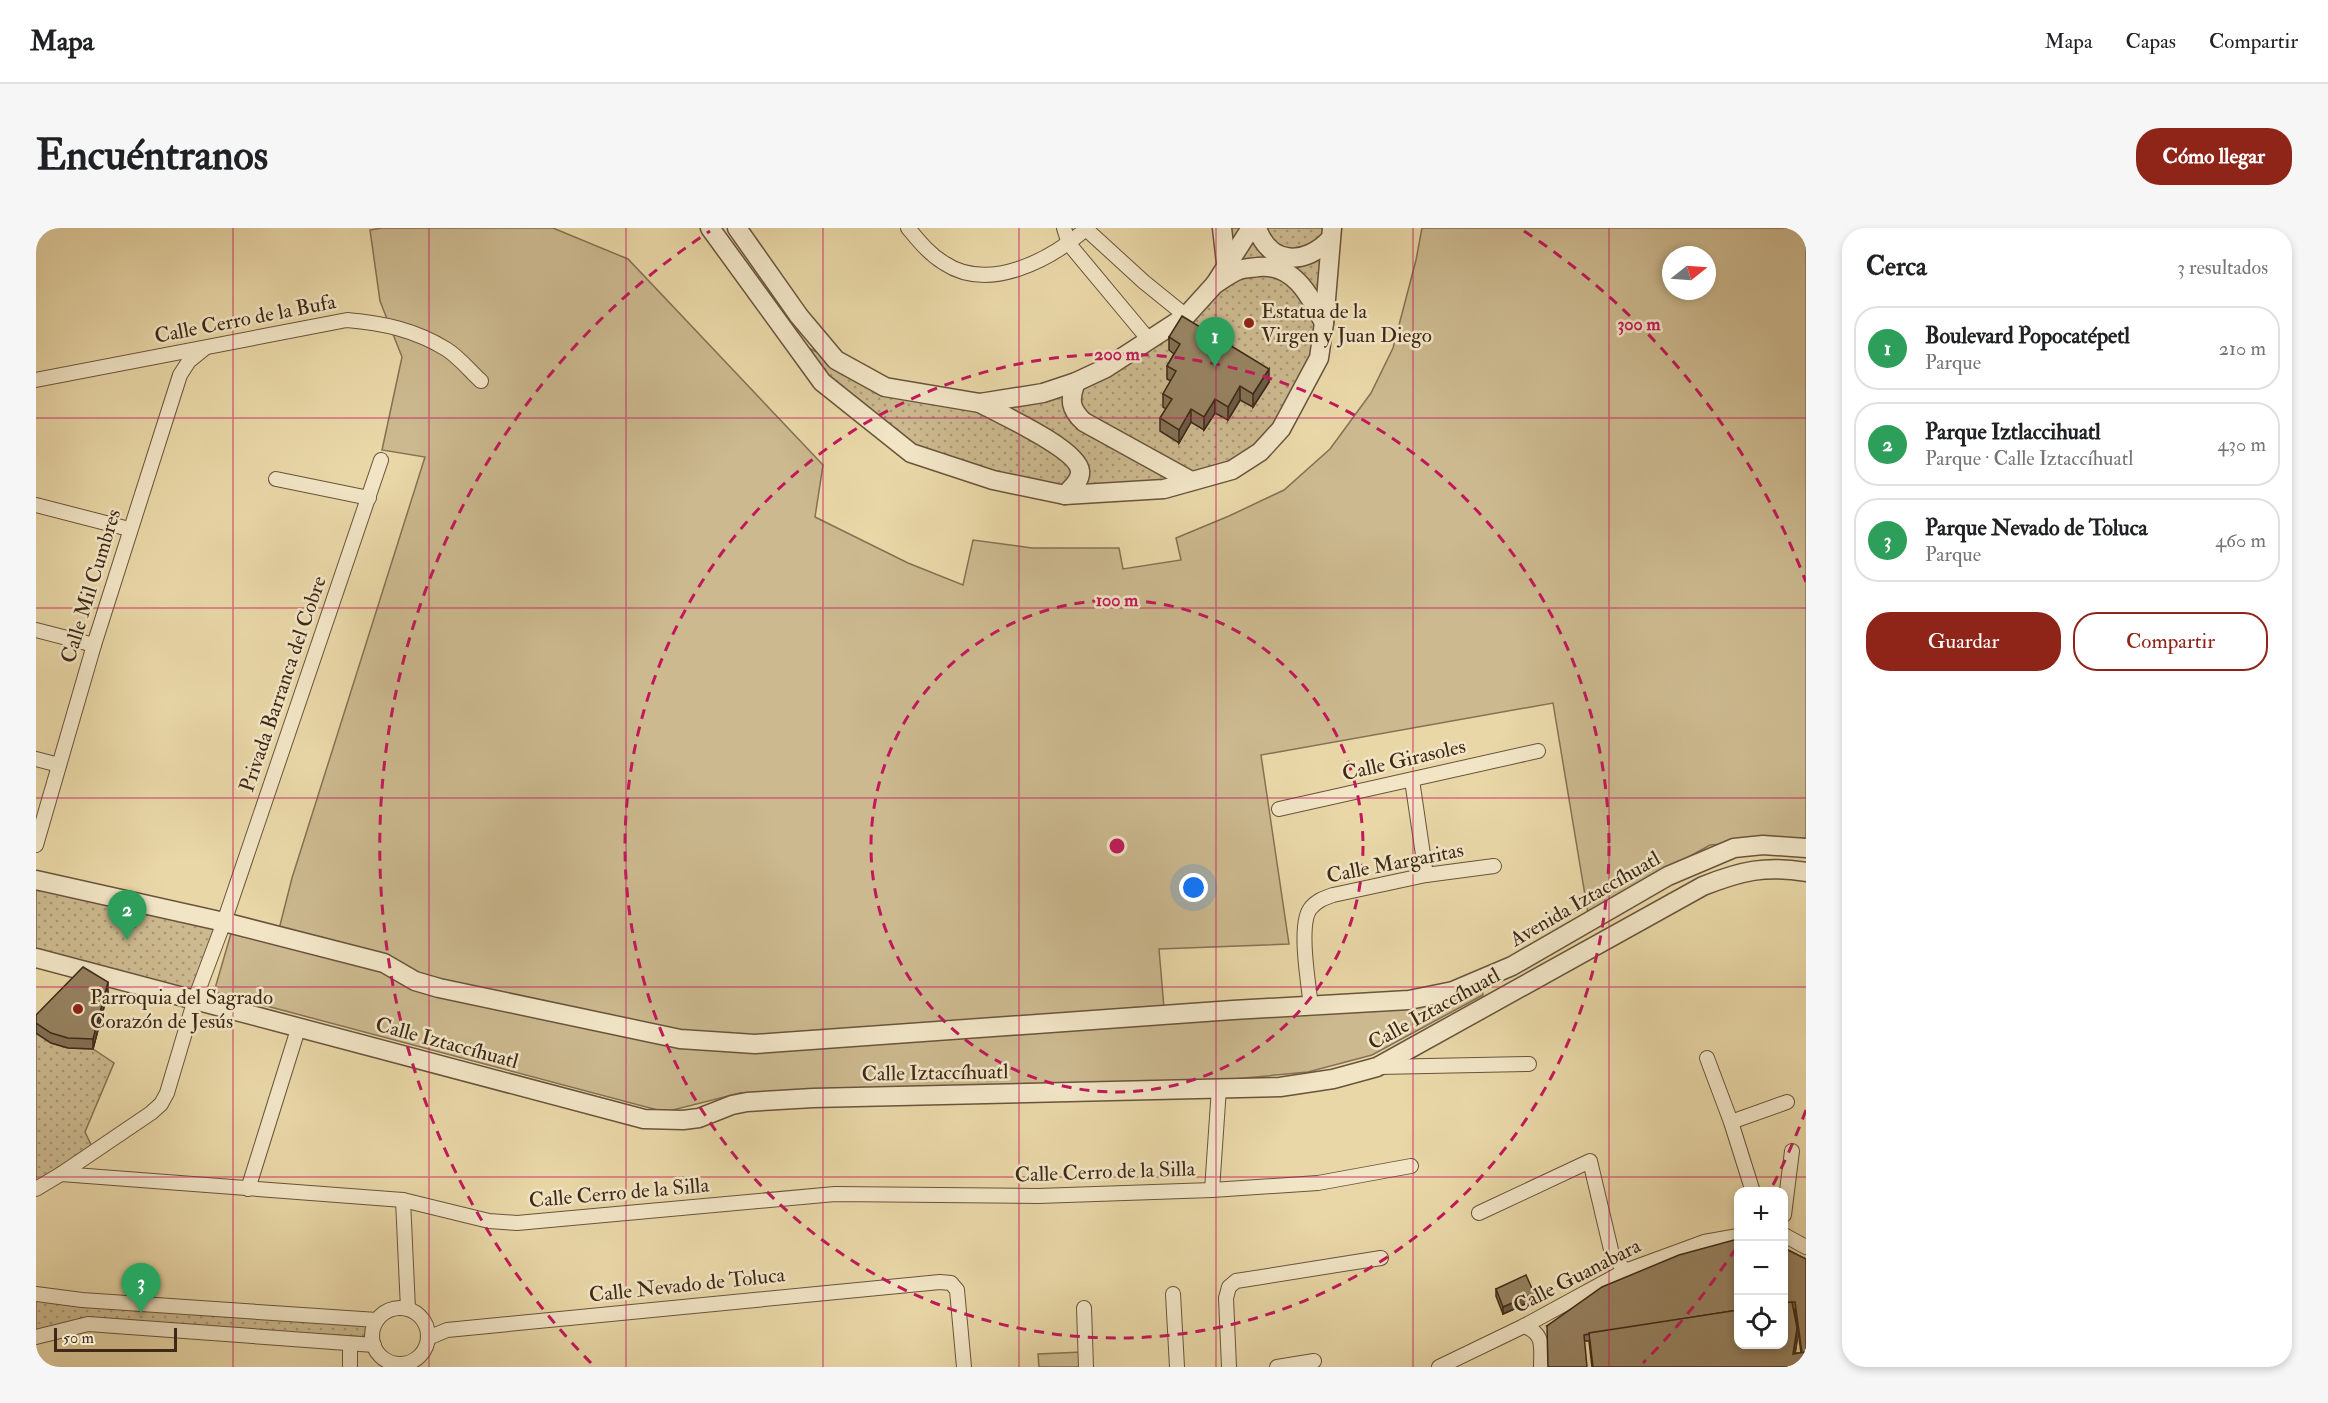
<!DOCTYPE html>
<html lang="es">
<meta charset="utf-8">
<style>
:root{--surface:#fff;--page:#f6f6f6;--text:#202124;--muted:#757577;--line:#e0e0e0;--accent:#8f2418}
body{margin:0;font-family:"IM FELL Double Pica",serif;background:var(--page);color:var(--text)}
.controls{position:absolute;right:18px;bottom:18px;display:grid;overflow:hidden;border-radius:12px;box-shadow:0 3px 9px #0003}
.controls button{width:54px;height:54px;display:grid;place-items:center;padding:0;border:0;border-bottom:2px solid var(--line);background:var(--surface);color:var(--text);font:30px sans-serif}
.compass{position:absolute;left:1626px;top:18px;width:54px;height:54px;border-radius:50%;background:var(--surface);box-shadow:0 3px 9px #0003;rotate:73deg}
.scale{position:absolute;left:18px;bottom:15px;width:123px;box-sizing:border-box;padding-left:6px;border:3px solid #3e2917;border-top:0;font-size:16px;line-height:21px;white-space:nowrap;color:#3e2917;-webkit-text-stroke:4px #f1e5c6;paint-order:stroke}
.you{position:absolute;left:1158px;top:660px;width:21px;height:21px;margin:-15px;border:4px solid #fff;border-radius:50%;background:#1a73e8;box-shadow:0 0 0 9px #1a73e833}
.badge{display:grid;place-items:center;width:39px;height:39px;border-radius:50%;background:var(--accent);color:#fff;font-size:20px;font-weight:700}
.pin{position:absolute;translate:-50% -50px;filter:drop-shadow(0 2px 3px #0008)}
.pin::after{content:'';position:absolute;top:32px;width:21px;height:18px;background:inherit;clip-path:polygon(0 0,100% 0,50% 100%)}
.list{margin:0;padding:0;list-style:none}
h2{display:flex;justify-content:space-between;align-items:center;height:78px;margin:0;padding:0 24px;font-size:26px}
h2 small{font-size:20px;font-weight:400;color:var(--muted)}
.list li{display:grid;grid-template-columns:39px 1fr auto;gap:18px;align-items:center;box-sizing:border-box;height:84px;margin:0 12px 12px;padding:0 12px;border:2px solid var(--line);border-radius:24px}
.list b{display:block;font-size:22px;white-space:nowrap}
.list p{margin:0;font-size:20px;white-space:nowrap;color:var(--muted)}
.list em{font-size:20px;font-style:normal;color:var(--muted)}
.actions{display:flex;gap:12px;padding:18px 24px}
.actions a{flex:1;padding:14px 0;border:2px solid var(--accent);border-radius:24px;text-align:center;font-size:21px;color:var(--accent)}
.actions .main{background:var(--accent);color:#fff}
.icon{flex:none;width:33px;height:33px;fill:none;stroke:currentColor;stroke-width:2;stroke-linecap:round;stroke-linejoin:round}
.map{position:relative;flex:none;width:1770px;height:1139px;overflow:hidden;border-radius:24px}
header{display:flex;align-items:center;gap:36px;box-sizing:border-box;height:84px;padding:0 30px;background:var(--surface);border-bottom:2px solid var(--line)}
header strong{font-size:28px}
nav{display:flex;gap:33px;margin-inline-start:auto;font-size:21px}
.intro{display:flex;align-items:center;justify-content:space-between;box-sizing:border-box;height:144px;padding:0 36px}
h1{margin:0;font-size:42px}
.button{padding:15px 27px;border-radius:24px;background:var(--accent);color:#fff;font-size:21px;font-weight:700}
main{display:flex;gap:36px;padding:0 36px}
aside{flex:1;background:var(--surface);border-radius:24px;box-shadow:0 3px 9px #0003}
.map>svg:first-child{display:block}
</style>
<header>
<strong>Mapa</strong>
<nav><a>Mapa</a><a>Capas</a><a>Compartir</a></nav>
</header>
<div class="intro"><h1>Encuéntranos</h1><a class="button">Cómo llegar</a></div>
<main>
<div class="map">
<svg width="1770" height="1139" viewBox="0 0 1770 1139">
<defs>
<pattern id="park-dots" width="8" height="8" patternUnits="userSpaceOnUse" patternTransform="scale(1.5)"><rect width="8" height="8" fill="#ccb98f"/><path d="M2 2h.1M6 6h.1" fill="none" stroke="#a79674" stroke-width="1.8" stroke-linecap="round"/></pattern>
</defs>
<rect width="100%" height="100%" fill="#e9d7a7"/>
<filter id="stains"><feTurbulence type="fractalNoise" baseFrequency=".00333" numOctaves="4"/><feColorMatrix values="0 0 0 0 .2 0 0 0 0 .09 0 0 0 0 .02 0 0 0 .5 -.17"/></filter>
<radialGradient id="worn" r=".72"><stop offset=".6" stop-color="#630" stop-opacity="0"/><stop offset="1" stop-color="#630" stop-opacity=".3"/></radialGradient>
<!-- grass -->
<g fill="#ccb98f" stroke="#857153" stroke-width="1.5" fill-rule="evenodd">
<path d="M346,0H517L592,31L787,237L779,289L872,335L927,357L937,312L996,320H1083L1087,341L1145,332L1140,310L1193,288L1248,262L1294,221L1335,165L1357,120L1380,32L1386,0H1770V610L1674,617L1552,685L1517,475L1225,527L1253,716L1123,721L1129,792L1376,780L1446,761L1447,767L1336,827L1272,844L1198,851L704,865L629,884L178,764L196,702L240,713L256,650L389,229L346,222L366,129L344,73L334,2ZM1635,27H1671V63H1635Z"/>
<polygon points="1046,1124 1047,1139 1003,1139 1002,1126"/>
</g>
<!-- park -->
<g fill="url(#park-dots)" stroke="#857153" stroke-width="1.5">
<polygon points="1188,0 1295,0 1287,96 1246,200 1196,242 1126,259 1029,267 875,225 786,154 761,114 849,159 944,175 1072,146 1180,52"/>
<polygon points="0,652 188,694 159,771 0,730"/>
<polygon points="0,805 15,815 32,820 57,821 78,835 49,904 58,923 0,958"/>
<polygon points="0,1069 335,1092 330,1109 50,1092 0,1105"/>
</g>
<g fill="none" stroke-linecap="round" stroke-linejoin="round">
<defs>
<g id="minor">
<path d="M872,0C883,13 893,26 908,35C953,65 1014,32 1050,1"/>
<polyline points="1028,0 1033,16 1113,112"/>
<polyline points="1049,0 1108,54 1150,88"/>
<path d="M0,152L311,92C347,95 379,102 410,121C423,129 434,143 445,153"/>
<polyline points="240,251 333,270"/>
<polyline points="0,277 93,301"/>
<polyline points="0,402 58,417"/>
<polyline points="0,531 23,537"/>
<polyline points="1376,552 1390,647"/>
<polyline points="1243,581 1502,523"/>
<polyline points="0,617 58,417 144,147 153,133 169,120"/>
<path d="M1275,779C1273,758 1262,698 1274,681C1280,673 1288,670 1297,667L1390,647L1458,638"/>
<polyline points="1671,830 1695,894 1717,964"/>
<polyline points="1343,839 1493,836"/>
<polyline points="1695,894 1751,874"/>
<polyline points="25,946 367,972 453,993 481,995 799,966 1002,968 1176,962 1282,955 1375,938"/>
<polyline points="0,961 25,946 115,885 125,876 131,865 159,771 188,694 345,232"/>
<polyline points="212,961 263,798"/>
<polyline points="1176,962 1183,860"/>
<polyline points="367,972 372,1081"/>
<polyline points="1443,985 1554,933 1576,1026 1589,1043"/>
<polyline points="1748,987 1756,923"/>
<polyline points="1748,1007 1770,1019"/>
<polyline points="0,1066 46,1072 341,1092"/>
<polyline points="1137,1066 1141,1139"/>
<polyline points="1048,1080 1050,1139"/>
<circle cx="364" cy="1108" r="28"/>
<path d="M1488,1098C1509,1106 1505,1119 1505,1139"/>
<polyline points="0,1109 52,1096 338,1117"/>
<polyline points="392,1110 411,1102 904,1054 915,1055 921,1062 928,1139"/>
<polyline points="314,1139 314,1116"/>
<polyline points="1193,1139 1190,1070 1193,1059 1200,1053 1345,1030"/>
<polyline points="1241,1139 1278,1133"/>
<polyline points="1403,1139 1488,1098 1589,1043 1668,1014 1702,1008"/>
</g>
<g id="tertiary">
<polyline points="674,0 786,154 875,225 957,252 1029,267 1128,261 1196,242 1224,224 1245,201 1283,130 1288,95 1296,0"/>
<polyline points="701,0 763,88 800,132 849,159 944,175 1007,165 1040,154 1070,140 1150,88 1179,56 1215,0"/>
<polyline points="1186,0 1190,35"/>
<path d="M1221,0C1234,38 1270,37 1294,11"/>
<path d="M1179,56C1187,51 1195,45 1203,42C1209,40 1216,40 1222,39C1258,35 1274,68 1288,95"/>
<path d="M1040,154C1033,172 1034,181 1048,194L1155,253"/>
<path d="M944,175C964,186 1042,221 1044,243C1045,253 1035,260 1029,267"/>
<polyline points="0,652 188,694 348,735 379,753 403,760 644,811 719,816 1197,782 1373,772 1417,763 1476,738 1632,648 1698,620 1727,617 1770,620"/>
<path d="M0,730L608,891L647,892L663,890L696,877L711,874L777,870L1244,859L1297,851L1341,839L1667,658C1705,643 1730,637 1770,644"/>
</g>
</defs>
<!-- minor casing -->
<use href="#minor" stroke="#69543b" stroke-width="16"/>
<!-- tertiary casing -->
<use href="#tertiary" stroke="#69543b" stroke-width="21"/>
<!-- minor -->
<use href="#minor" stroke="#f1e5c6" stroke-width="14"/>
<!-- tertiary -->
<use href="#tertiary" stroke="#f1e5c6" stroke-width="18"/>
</g>
<!-- wall -->
<g fill="#827154" stroke="#3e2917" stroke-width="1.5" fill-rule="evenodd">
<polygon points="1133,109 1233,154 1217,179 1204,172 1192,192 1179,185 1168,202 1155,194 1143,215 1124,203 1124,190 1130,181 1127,179 1127,166 1135,153 1131,151 1131,138 1138,126 1133,122"/>
<polygon points="72,764 57,821 32,820 15,815 0,805 0,787"/>
<path d="M1748,1020L1770,1031V1139H1556L1553,1113H1548L1511,1098ZM1758,1081H1759L1765,1125H1759L1761,1113Z"/>
<polygon points="1460,1061 1498,1072 1467,1086 1460,1068"/>
</g>
<!-- shaded-wall -->
<g fill="#6a5c45" stroke="#3e2917" stroke-width="1.5">
<polygon points="1233,141 1233,154 1217,179 1217,166"/>
<polygon points="1204,158 1204,172 1192,192 1192,179"/>
<polygon points="1179,171 1179,185 1168,202 1168,189"/>
<polygon points="1155,181 1155,194 1143,215 1143,202"/>
<polygon points="72,754 72,764 57,821 57,811"/>
<polygon points="1498,1065 1498,1072 1467,1086 1467,1079"/>
<polygon points="1761,1100 1761,1113 1757,1139 1757,1126"/>
</g>
<!-- building -->
<g fill="#978362" stroke="#3e2917" stroke-width="1.5">
<polygon points="1146,88 1233,141 1217,166 1204,158 1192,179 1179,171 1168,189 1155,181 1143,202 1124,190 1136,171 1127,166 1140,143 1131,138 1144,116 1133,109"/>
<polygon points="47,739 72,754 57,811 32,810 15,805 0,795 0,787"/>
<polygon points="1698,1012 1702,1013 1702,1082 1548,1107 1551,1139 1512,1139 1511,1098 1566,1059 1643,1027"/>
<polygon points="1748,1020 1770,1031 1770,1124 1766,1125 1759,1074 1748,1075"/>
<polygon points="1490,1047 1498,1065 1467,1079 1460,1061"/>
<polygon points="1756,1074 1761,1100 1757,1126 1770,1124 1770,1139 1557,1139 1553,1105 1702,1082 1702,1116 1748,1116 1748,1075"/>
</g>
<!-- grid -->
<path fill="none" stroke="#c2185b" stroke-width="1.5" stroke-opacity="0.55" d="M197,0V1139M393,0V1139M590,0V1139M787,0V1139M983,0V1139M1180,0V1139M1377,0V1139M1573,0V1139M0,190H1770M0,380H1770M0,570H1770M0,759H1770M0,949H1770"/>
<!-- distance rings -->
<g fill="none" stroke="#c2185b" stroke-width="3" stroke-dasharray="10 8">
<circle cx="1081" cy="618" r="246"/>
<circle cx="1081" cy="618" r="492"/>
<path d="M1770 882A738 738 0 0 1 1736 959M1700 1020A738 738 0 0 1 1607 1135M555 1135A738 738 0 0 1 674 3M1488 3A738 738 0 0 1 1770 354"/>
</g>
<!-- markers -->
<g fill="#8f2418" stroke="#f1e5c6" stroke-width="2">
<circle cx="1213" cy="95" r="6"/>
<circle cx="42" cy="781" r="6"/>
</g>
<g text-anchor="middle" dominant-baseline="central" stroke-width="5" stroke-linejoin="round" paint-order="stroke">
<!-- poi labels -->
<g font-size="21" fill="#3e2917" stroke="#f1e5c6" text-anchor="start">
<text x="1225" y="83">Estatua de la<tspan x="1225" dy="24">Virgen y Juan Diego</tspan></text>
<text x="54" y="769">Parroquia del Sagrado<tspan x="54" dy="24">Corazón de Jesús</tspan></text>
</g>
<!-- street labels -->
<g font-size="21" fill="#3e2917" stroke="#f1e5c6">
<text transform="translate(209 91) rotate(-11)">Calle Cerro de la Bufa</text>
<text transform="translate(55 358) rotate(-73)">Calle Mil Cumbres</text>
<text transform="translate(247 456) rotate(-71)">Privada Barranca del Cobre</text>
<text transform="translate(1368 532) rotate(-13)">Calle Girasoles</text>
<text transform="translate(1359 635) rotate(-11)">Calle Margaritas</text>
<text transform="translate(1549 671) rotate(-30)">Avenida Iztaccíhuatl</text>
<text transform="translate(1398 781) rotate(-29)">Calle Iztaccíhuatl</text>
<text transform="translate(411 815) rotate(15)">Calle Iztaccíhuatl</text>
<text transform="translate(899 845) rotate(-1)">Calle Iztaccíhuatl</text>
<text transform="translate(1069 944) rotate(-2)">Calle Cerro de la Silla</text>
<text transform="translate(583 965) rotate(-5)">Calle Cerro de la Silla</text>
<text transform="translate(1541 1048) rotate(-27)">Calle Guanabara</text>
<text transform="translate(651 1057) rotate(-6)">Calle Nevado de Toluca</text>
</g>
</g>
<circle cx="1081" cy="618" r="9" fill="#c2185b" stroke="#f1e5c6" stroke-width="3"/>
<g font-size="18" text-anchor="middle" font-weight="bold" fill="#c2185b" stroke="#f1e5c6" stroke-width="5" stroke-linejoin="round" paint-order="stroke">
<text x="1603" y="102">300 m</text>
<text x="1081" y="132">200 m</text>
<text x="1081" y="378">100 m</text>
</g>
<rect width="100%" height="100%" filter="url(#stains)"/>
<rect width="100%" height="100%" fill="url(#worn)"/>
</svg>
<div class="controls">
<button>+</button>
<button>−</button>
<button><svg class="icon" aria-label="locate" viewBox="0 0 24 24"><circle cx="12" cy="12" r="6"/><path d="M12 2v4M12 18v4M2 12h4M18 12h4"/></svg></button>
</div>
<svg class="compass" viewBox="-18 -18 36 36"><path d="M0-13l5 13h-10z" fill="#e53935"/><path d="M0 13l5-13h-10z" fill="#757577"/></svg>
<div class="scale">50 m</div>
<div class="you"></div>
<div class="pin badge" style="left:1179px;top:139px;background:#2e9e5b">1</div>
<div class="pin badge" style="left:91px;top:712px;background:#2e9e5b">2</div>
<div class="pin badge" style="left:105px;top:1085px;background:#2e9e5b">3</div>
</div>
<aside>
<h2>Cerca<small>3 resultados</small></h2>
<ul class="list">
<li><span class="badge" style="background:#2e9e5b">1</span><div><b>Boulevard Popocatépetl</b><p>Parque</p></div><em>210 m</em></li>
<li><span class="badge" style="background:#2e9e5b">2</span><div><b>Parque Iztlaccihuatl</b><p>Parque · Calle Iztaccíhuatl</p></div><em>430 m</em></li>
<li><span class="badge" style="background:#2e9e5b">3</span><div><b>Parque Nevado de Toluca</b><p>Parque</p></div><em>460 m</em></li>
</ul>
<div class="actions"><a class="main">Guardar</a><a>Compartir</a></div>
</aside>
</main>
